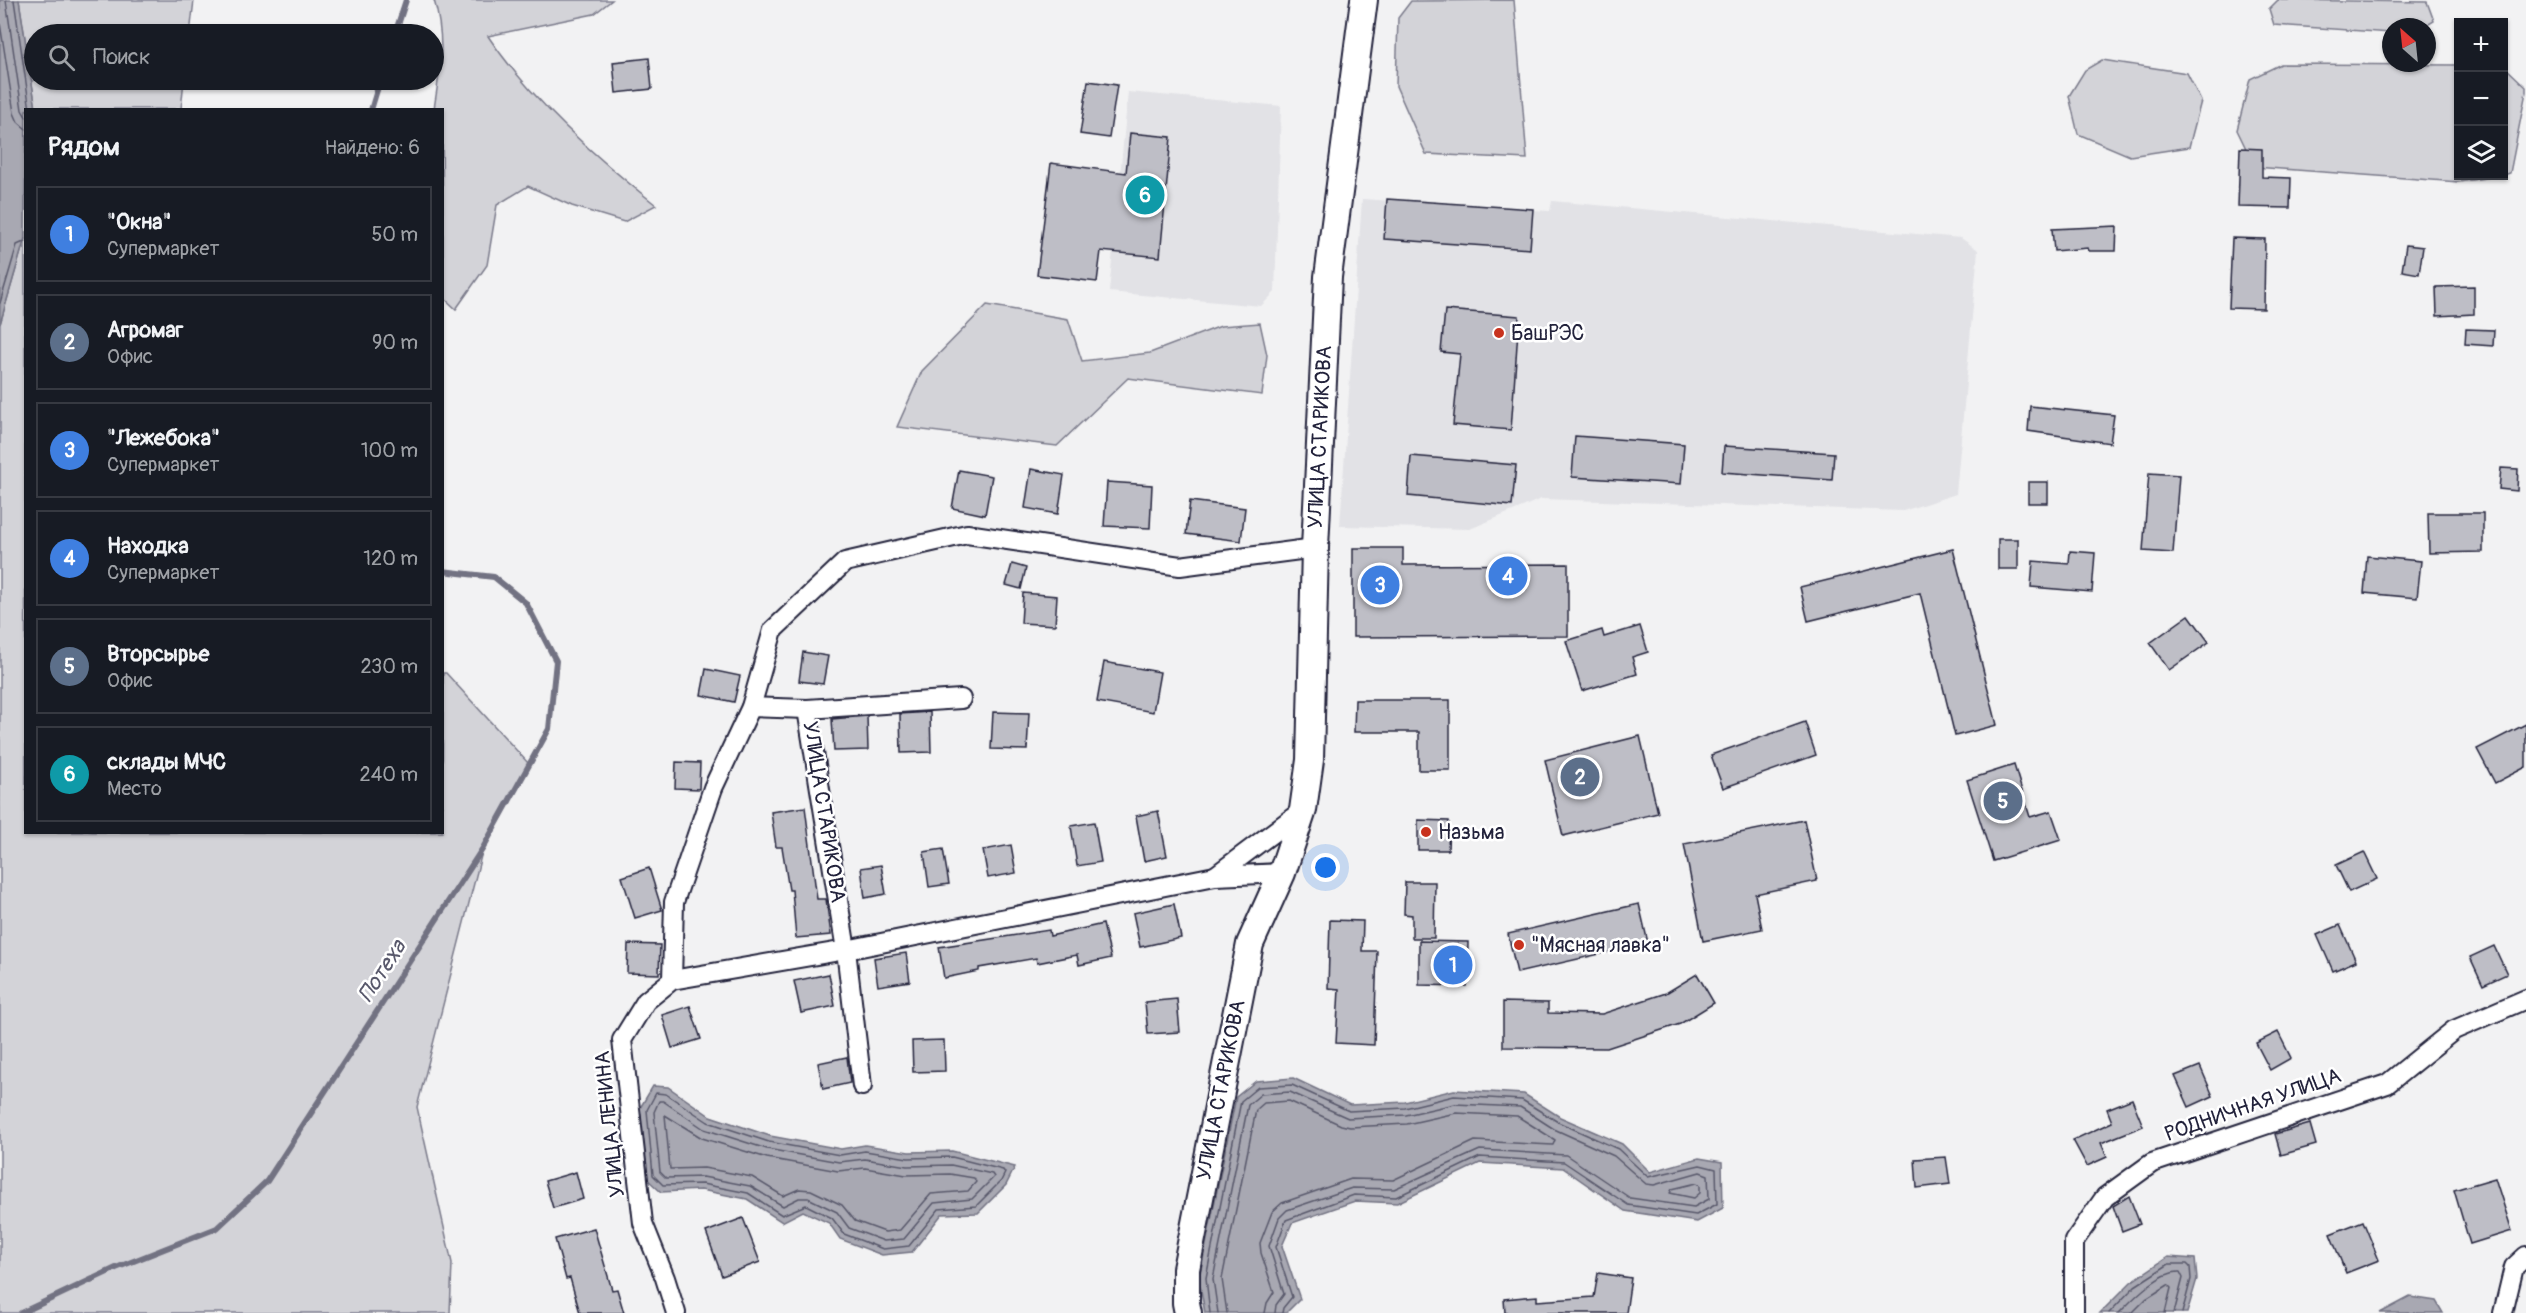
<!DOCTYPE html>
<html lang="ru">
<meta charset="utf-8">
<style>
:root{--surface:#171b24;--page:#242831;--text:#f1f3f6;--muted:#9ea1a6;--line:#363941;--accent:#b45309}
body{margin:0;font-family:Pangolin,sans-serif;background:var(--page);color:var(--text)}
.controls{position:absolute;right:18px;top:18px;display:grid;overflow:hidden;border-radius:0px;box-shadow:0 2px 4px #0004}
.controls button{width:54px;height:54px;display:grid;place-items:center;padding:0;border:0;border-bottom:2px solid var(--line);background:var(--surface);color:var(--text);font:30px sans-serif}
.compass{position:absolute;left:2382px;top:18px;width:54px;height:54px;border-radius:50%;background:var(--surface);box-shadow:0 2px 4px #0004;rotate:333deg}
.you{position:absolute;left:1326px;top:868px;width:21px;height:21px;margin:-15px;border:4px solid #fff;border-radius:50%;background:#1a73e8;box-shadow:0 0 0 9px #1a73e833}
.badge{display:grid;place-items:center;width:39px;height:39px;border-radius:50%;background:var(--accent);color:#fff;font-size:20px;font-weight:700}
.pin{position:absolute;translate:-50% -50%;border:3px solid #fff;box-shadow:0 2px 6px #0006}
.list{margin:0;padding:0;list-style:none}
h2{display:flex;justify-content:space-between;align-items:center;height:78px;margin:0;padding:0 24px;font-size:26px}
h2 small{font-size:20px;font-weight:400;color:var(--muted)}
.list li{display:grid;grid-template-columns:39px 1fr auto;gap:18px;align-items:center;box-sizing:border-box;height:96px;margin:0 12px 12px;padding:0 12px;border:2px solid var(--line);border-radius:0px}
.list b{display:block;font-size:22px;white-space:nowrap}
.list p{margin:0;font-size:20px;white-space:nowrap;color:var(--muted)}
.list em{font-size:20px;font-style:normal;color:var(--muted)}
.icon{flex:none;width:33px;height:33px;fill:none;stroke:currentColor;stroke-width:2;stroke-linecap:round;stroke-linejoin:round}
.map{position:relative;flex:none;width:2526px;height:1313px;overflow:hidden}
.search{position:absolute;background:var(--surface);box-shadow:0 2px 4px #0004;left:24px;top:24px;width:420px;height:66px;display:flex;align-items:center;gap:15px;box-sizing:border-box;padding:0 21px;border-radius:33px;color:var(--muted);font-size:22px}
.panel{position:absolute;background:var(--surface);box-shadow:0 2px 4px #0004;left:24px;top:108px;width:420px;height:726px;border-radius:0px}
.map>svg:first-child{display:block}
</style>
<div class="map">
<svg width="2526" height="1313" viewBox="0 0 2526 1313">
<rect width="100%" height="100%" fill="#f2f2f3"/>
<filter id="ink" filterUnits="userSpaceOnUse"><feTurbulence type="fractalNoise" baseFrequency=".0167" numOctaves="2"/><feDisplacementMap in="SourceGraphic" scale="12" xChannelSelector="R" yChannelSelector="G"/><feConvolveMatrix kernelMatrix="1 2 1 2 8 2 1 2 1" color-interpolation-filters="sRGB"/></filter>
<g filter="url(#ink)">
<!-- built -->
<g fill="#e2e2e6">
<polygon points="1128,92 1281,106 1275,292 1261,306 1109,292"/>
<polygon points="1362,199 1550,211 1552,201 1961,238 1978,250 1956,494 1903,511 1541,499 1470,529 1340,526"/>
</g>
<!-- green -->
<g fill="#d3d3d8" stroke="#7a7a8a" stroke-width="1.5">
<polygon points="19,0 194,0 190,34 34,34 34,80 184,80 181,109 36,109"/>
<path d="M434,0H612L594,14L488,36C531,100 596,158 656,205L624,222L572,206L528,186L497,205L487,265L456,309L443,297L442,110L434,109C440,69 446,40 434,0Z"/>
<polygon points="1514,0 1527,159 1426,154 1396,86 1398,18 1411,1"/>
<polygon points="2278,0 2427,2 2434,21 2424,27 2391,27 2391,33 2274,25 2269,9"/>
<polygon points="2102,60 2187,73 2201,101 2189,147 2130,156 2078,134 2069,96 2085,70"/>
<polygon points="2281,64 2458,65 2458,176 2498,176 2459,182 2255,167 2237,130 2250,79"/>
<polygon points="2504,66 2526,87 2526,92 2510,173 2504,175"/>
<polygon points="25,238 26,832 442,832 443,673 446,673 529,764 483,848 417,1107 452,1263 450,1313 0,1313 0,324"/>
<polygon points="987,305 1068,319 1082,361 1150,353 1221,326 1260,323 1267,355 1262,395 1128,378 1057,446 897,427 922,371"/>
</g>
<!-- water -->
<g fill="#a8a8b2" stroke="#727282" stroke-width="1.5">
<polygon points="0,0 19,0 36,109 26,110 25,238 0,324"/>
<polygon points="1293,1078 1350,1105 1405,1102 1454,1090 1524,1094 1560,1117 1622,1144 1650,1172 1699,1158 1722,1162 1723,1208 1697,1222 1625,1211 1563,1168 1480,1163 1397,1203 1355,1201 1292,1223 1282,1246 1300,1299 1286,1313 1205,1313 1199,1279 1236,1097 1256,1081"/>
<polygon points="653,1086 668,1087 710,1116 770,1136 841,1149 865,1145 909,1152 952,1151 1015,1167 1006,1185 978,1213 942,1214 912,1252 882,1255 840,1239 829,1223 803,1211 782,1222 747,1199 701,1190 661,1192 647,1179 640,1108"/>
<polygon points="2168,1257 2195,1259 2197,1279 2187,1313 2100,1313 2131,1282"/>
<polygon points="2410,1297 2436,1301 2443,1313 2380,1313"/>
</g>
<g fill="none" stroke-linecap="round" stroke-linejoin="round">
<!-- shore -->
<g stroke="#58586b" stroke-width="1.5">
<polyline points="6,0 22,110 26,117"/>
<polyline points="14,0 30,110"/>
<polyline points="0,23 14,113 18,122 26,129"/>
<polyline points="0,303 17,245 26,241"/>
<polygon points="656,1093 666,1094 708,1122 769,1142 840,1155 865,1151 908,1158 952,1157 1003,1170 1005,1173 1001,1181 976,1206 939,1209 909,1246 883,1249 844,1234 832,1218 806,1205 782,1215 748,1193 702,1184 663,1185 653,1175 647,1110"/>
<polygon points="659,1101 663,1101 704,1129 767,1149 839,1162 865,1159 907,1166 951,1165 992,1174 994,1177 972,1199 934,1203 904,1239 884,1241 849,1228 837,1212 808,1198 799,1198 783,1206 750,1186 703,1177 666,1178 660,1172 654,1112"/>
<polygon points="665,1115 702,1138 767,1158 838,1171 865,1168 906,1175 950,1174 974,1178 976,1182 968,1191 931,1194 900,1230 885,1232 855,1221 842,1205 811,1190 799,1189 783,1196 752,1177 704,1168 670,1169"/>
<polygon points="1697,1183 1700,1185 1700,1193 1694,1198 1670,1193 1672,1189"/>
<polyline points="1210,1313 1206,1278 1241,1101 1258,1087 1292,1085 1349,1111 1405,1108 1454,1096 1522,1100 1558,1122 1618,1149 1648,1177 1700,1165 1716,1169 1717,1204 1696,1215 1628,1205 1564,1162 1480,1157 1396,1197 1354,1195 1286,1220 1276,1247 1292,1297 1283,1308 1282,1313"/>
<polyline points="1218,1313 1213,1279 1248,1105 1261,1094 1290,1092 1348,1118 1406,1115 1455,1104 1520,1107 1554,1129 1614,1156 1646,1184 1654,1185 1700,1172 1708,1175 1709,1199 1694,1207 1630,1198 1566,1155 1480,1150 1394,1189 1352,1188 1287,1210 1279,1218 1269,1246 1284,1294 1276,1305 1275,1313"/>
<polyline points="1227,1313 1222,1279 1256,1110 1264,1103 1289,1101 1341,1125 1350,1127 1407,1124 1456,1113 1517,1116 1555,1140 1553,1145 1475,1141 1393,1180 1351,1179 1282,1203 1272,1212 1260,1243 1261,1253 1274,1292 1267,1303 1265,1313"/>
<polyline points="2109,1313 2135,1286 2169,1264 2187,1264 2190,1267 2191,1279 2182,1313"/>
<path d="M2119,1313C2133,1299 2159,1271 2180,1272L2183,1278L2174,1313"/>
<polyline points="2132,1313 2146,1299 2168,1285 2171,1288 2165,1313"/>
</g>
<!-- stream -->
<g stroke="#727282" stroke-width="6">
<polyline points="395,34 406,0"/>
<polyline points="371,110 380,80"/>
<polyline points="21,1313 116,1268 217,1228 267,1181 483,848 549,729 556,661 526,603 494,577 442,571"/>
</g>
</g>
<!-- building -->
<g fill="#bebec6" stroke="#22223b" stroke-width="1.5">
<polygon points="649,58 652,89 616,93 613,62"/>
<polygon points="1088,81 1117,85 1109,138 1080,134"/>
<polygon points="1130,133 1171,137 1160,257 1101,251 1097,282 1037,275 1051,163 1126,173"/>
<polygon points="2240,148 2262,149 2262,177 2291,178 2290,208 2238,207"/>
<polygon points="1387,199 1533,209 1530,249 1384,239"/>
<polygon points="2117,226 2116,251 2089,251 2088,248 2054,251 2052,229"/>
<polygon points="2232,238 2265,239 2264,309 2229,308"/>
<polygon points="2406,245 2423,247 2419,274 2402,271"/>
<polygon points="2474,286 2474,314 2437,316 2436,287"/>
<polygon points="1445,310 1519,316 1511,430 1453,425 1460,354 1441,352"/>
<polygon points="2466,329 2494,330 2493,346 2465,344"/>
<polygon points="2030,406 2114,415 2110,443 2028,431"/>
<polygon points="1575,436 1684,444 1681,484 1572,477"/>
<polygon points="1724,446 1834,453 1832,480 1722,472"/>
<polygon points="1411,456 1516,465 1512,506 1408,496"/>
<polygon points="2501,468 2518,469 2517,491 2499,489"/>
<polygon points="1031,469 1064,475 1058,514 1025,508"/>
<polygon points="959,470 992,476 985,515 952,508"/>
<polygon points="2149,473 2179,475 2173,553 2143,551"/>
<polygon points="1107,482 1152,485 1150,528 1104,526"/>
<rect x="2028" y="482" width="20" height="21"/>
<polygon points="1190,501 1245,508 1241,541 1186,534"/>
<polygon points="2428,513 2483,513 2483,552 2429,553"/>
<rect x="1998" y="539" width="20" height="30"/>
<polygon points="1353,548 1403,548 1403,565 1568,564 1568,636 1353,637"/>
<polygon points="1953,549 1997,725 1955,736 1920,593 1808,621 1800,587"/>
<polygon points="2070,551 2095,553 2092,592 2031,587 2033,561 2069,564"/>
<polygon points="2367,556 2421,561 2417,598 2364,593"/>
<polygon points="1012,564 1026,568 1021,589 1006,585"/>
<polygon points="1023,593 1057,596 1055,625 1021,623"/>
<polygon points="2189,615 2209,642 2169,670 2150,643"/>
<polygon points="1640,626 1648,652 1632,657 1637,674 1582,691 1566,641 1602,630 1604,637"/>
<polygon points="803,652 828,656 823,684 799,681"/>
<polygon points="1104,662 1160,672 1153,712 1097,702"/>
<polygon points="706,669 740,676 734,702 701,695"/>
<polygon points="1355,700 1450,700 1450,770 1419,770 1419,732 1354,732"/>
<polygon points="930,712 931,752 901,753 900,714"/>
<polygon points="993,712 1029,713 1027,750 991,749"/>
<polygon points="867,716 868,750 834,751 832,719"/>
<polygon points="1805,722 1816,755 1723,788 1711,755"/>
<polygon points="2526,724 2526,767 2495,783 2477,749"/>
<polygon points="1640,736 1658,813 1563,836 1545,760"/>
<polygon points="676,762 700,763 699,789 675,788"/>
<polygon points="2014,765 2030,817 2051,811 2061,840 1993,861 1967,780"/>
<polygon points="805,807 817,899 826,899 831,935 796,938 792,890 789,890 782,847 776,847 771,812"/>
<polygon points="1158,811 1167,856 1144,861 1136,816"/>
<polygon points="1418,820 1449,821 1448,850 1418,850"/>
<polygon points="1804,820 1817,881 1755,894 1762,929 1703,941 1684,844"/>
<polygon points="1094,822 1101,862 1077,866 1071,826"/>
<polygon points="1011,845 1016,873 988,878 983,850"/>
<polygon points="943,849 949,884 929,887 924,852"/>
<polygon points="2364,852 2377,879 2349,892 2336,865"/>
<polygon points="881,865 886,894 865,898 861,868"/>
<polygon points="649,868 662,910 635,918 622,877"/>
<polygon points="1405,882 1435,882 1434,938 1412,938 1412,915 1404,914"/>
<polygon points="1174,904 1181,938 1140,947 1133,913"/>
<polygon points="1639,904 1648,943 1517,973 1508,934"/>
<polygon points="1330,920 1363,921 1362,951 1377,951 1374,1045 1336,1043 1339,989 1328,988"/>
<polygon points="1103,924 1111,958 1079,965 1077,955 1037,963 1036,958 979,968 979,971 944,978 939,947 1049,930 1050,936"/>
<polygon points="2340,925 2356,961 2333,971 2317,935"/>
<polygon points="1419,941 1468,942 1467,986 1419,985"/>
<polygon points="628,944 660,945 659,974 627,973"/>
<polygon points="2494,946 2507,974 2483,985 2470,957"/>
<polygon points="906,953 910,981 878,986 874,958"/>
<polygon points="829,974 835,1006 801,1013 794,981"/>
<polygon points="1697,974 1714,1003 1680,1024 1607,1048 1503,1047 1503,1002 1548,1003 1548,1013 1602,1014 1666,993"/>
<polygon points="1177,999 1180,1032 1148,1034 1145,1002"/>
<polygon points="690,1006 701,1039 672,1048 662,1015"/>
<polygon points="2278,1032 2291,1058 2270,1070 2256,1043"/>
<polygon points="944,1040 945,1071 913,1072 912,1041"/>
<polygon points="847,1057 850,1083 823,1089 818,1063"/>
<polygon points="2200,1066 2213,1096 2189,1107 2175,1076"/>
<polygon points="2132,1099 2143,1126 2101,1143 2107,1157 2087,1166 2073,1140 2112,1122 2107,1109"/>
<polygon points="2310,1124 2316,1145 2281,1155 2275,1134"/>
<polygon points="1946,1157 1950,1184 1917,1188 1915,1159"/>
<polygon points="576,1172 583,1199 553,1208 545,1181"/>
<polygon points="2495,1178 2512,1231 2470,1244 2454,1190"/>
<polygon points="2129,1196 2140,1224 2122,1231 2113,1206"/>
<polygon points="743,1218 760,1262 722,1276 706,1232"/>
<polygon points="2363,1221 2379,1260 2346,1273 2330,1234"/>
<polygon points="594,1228 612,1290 617,1289 624,1313 580,1313 570,1278 566,1279 555,1239"/>
<polygon points="1598,1273 1631,1278 1626,1313 1505,1313 1504,1299 1537,1296 1537,1301 1594,1297"/>
</g>
<g fill="none" stroke-linecap="round" stroke-linejoin="round">
<defs>
<g id="street">
<polyline points="751,707 807,709 961,699"/>
<polyline points="807,709 846,950 862,1086"/>
<polyline points="1215,876 1303,810"/>
<polyline points="672,980 674,902 713,788 751,707 773,630 845,562 967,534 1180,566 1315,548"/>
<polyline points="676,1313 665,1278 643,1223 622,1040 646,1001 672,980 846,950 1215,876 1282,873"/>
<polyline points="2074,1313 2074,1241 2105,1197 2152,1163 2387,1084 2454,1030 2526,999"/>
<polyline points="2503,1313 2514,1267 2526,1256"/>
</g>
<polyline id="secondary" points="1188,1313 1186,1303 1186,1269 1250,944 1282,873 1303,810 1310,760 1315,548 1328,277 1364,0"/>
</defs>
<!-- street casing -->
<use href="#street" stroke="#22223b" stroke-width="22"/>
<!-- secondary casing -->
<use href="#secondary" stroke="#22223b" stroke-width="30"/>
<!-- street -->
<use href="#street" stroke="#fff" stroke-width="18"/>
<!-- secondary -->
<use href="#secondary" stroke="#fff" stroke-width="26"/>
</g>
</g>
<!-- markers -->
<g fill="#c8321e" stroke="#fff" stroke-width="2">
<circle cx="1499" cy="333" r="6"/>
<circle cx="1426" cy="832" r="6"/>
<circle cx="1519" cy="945" r="6"/>
</g>
<g text-anchor="middle" dominant-baseline="central" stroke-width="5" stroke-linejoin="round" paint-order="stroke">
<!-- poi labels -->
<g font-size="21" fill="#22223b" stroke="#fff" text-anchor="start">
<text x="1511" y="333">БашРЭС</text>
<text x="1438" y="832">Назьма</text>
<text x="1531" y="945">"Мясная лавка"</text>
</g>
<!-- street labels -->
<g font-size="21" fill="#22223b" stroke="#fff">
<text transform="translate(1320 437) rotate(-87)">УЛИЦА СТАРИКОВА</text>
<text transform="translate(824 812) rotate(81)">УЛИЦА СТАРИКОВА</text>
<text transform="translate(1221 1090) rotate(-79)">УЛИЦА СТАРИКОВА</text>
<text transform="translate(2253 1105) rotate(-19)">РОДНИЧНАЯ УЛИЦА</text>
<text transform="translate(610 1124) rotate(-96)">УЛИЦА ЛЕНИНА</text>
</g>
<!-- water labels -->
<g font-size="22" font-style="italic" fill="#58586b" stroke="#fff">
<text transform="translate(382 971) rotate(-57)">Потеха</text>
</g>
</g>
</svg>
<div class="controls">
<button>+</button>
<button>−</button>
<button><svg class="icon" aria-label="layers" viewBox="0 0 24 24"><path d="M12 4l9 5-9 5-9-5zM3 14l9 5 9-5"/></svg></button>
</div>
<svg class="compass" viewBox="-18 -18 36 36"><path d="M0-13l5 13h-10z" fill="#e53935"/><path d="M0 13l5-13h-10z" fill="#9ea1a6"/></svg>
<div class="you"></div>
<div class="pin badge" style="left:1453px;top:965px;background:#3f7fe0">1</div>
<div class="pin badge" style="left:1580px;top:777px;background:#5c6f8a">2</div>
<div class="pin badge" style="left:1380px;top:585px;background:#3f7fe0">3</div>
<div class="pin badge" style="left:1508px;top:576px;background:#3f7fe0">4</div>
<div class="pin badge" style="left:2003px;top:801px;background:#5c6f8a">5</div>
<div class="pin badge" style="left:1145px;top:195px;background:#0f9aa8">6</div>
<div class="search"><svg class="icon" aria-label="search" viewBox="0 0 24 24"><circle cx="10" cy="10" r="6"/><path d="M15 15l6 6"/></svg>Поиск</div>
<section class="panel">
<h2>Рядом<small>Найдено: 6</small></h2>
<ul class="list">
<li><span class="badge" style="background:#3f7fe0">1</span><div><b>&quot;Окна&quot;</b><p>Супермаркет</p></div><em>50 m</em></li>
<li><span class="badge" style="background:#5c6f8a">2</span><div><b>Агромаг</b><p>Офис</p></div><em>90 m</em></li>
<li><span class="badge" style="background:#3f7fe0">3</span><div><b>&quot;Лежебока&quot;</b><p>Супермаркет</p></div><em>100 m</em></li>
<li><span class="badge" style="background:#3f7fe0">4</span><div><b>Находка</b><p>Супермаркет</p></div><em>120 m</em></li>
<li><span class="badge" style="background:#5c6f8a">5</span><div><b>Вторсырье</b><p>Офис</p></div><em>230 m</em></li>
<li><span class="badge" style="background:#0f9aa8">6</span><div><b>склады МЧС</b><p>Место</p></div><em>240 m</em></li>
</ul>
</section>
</div>
